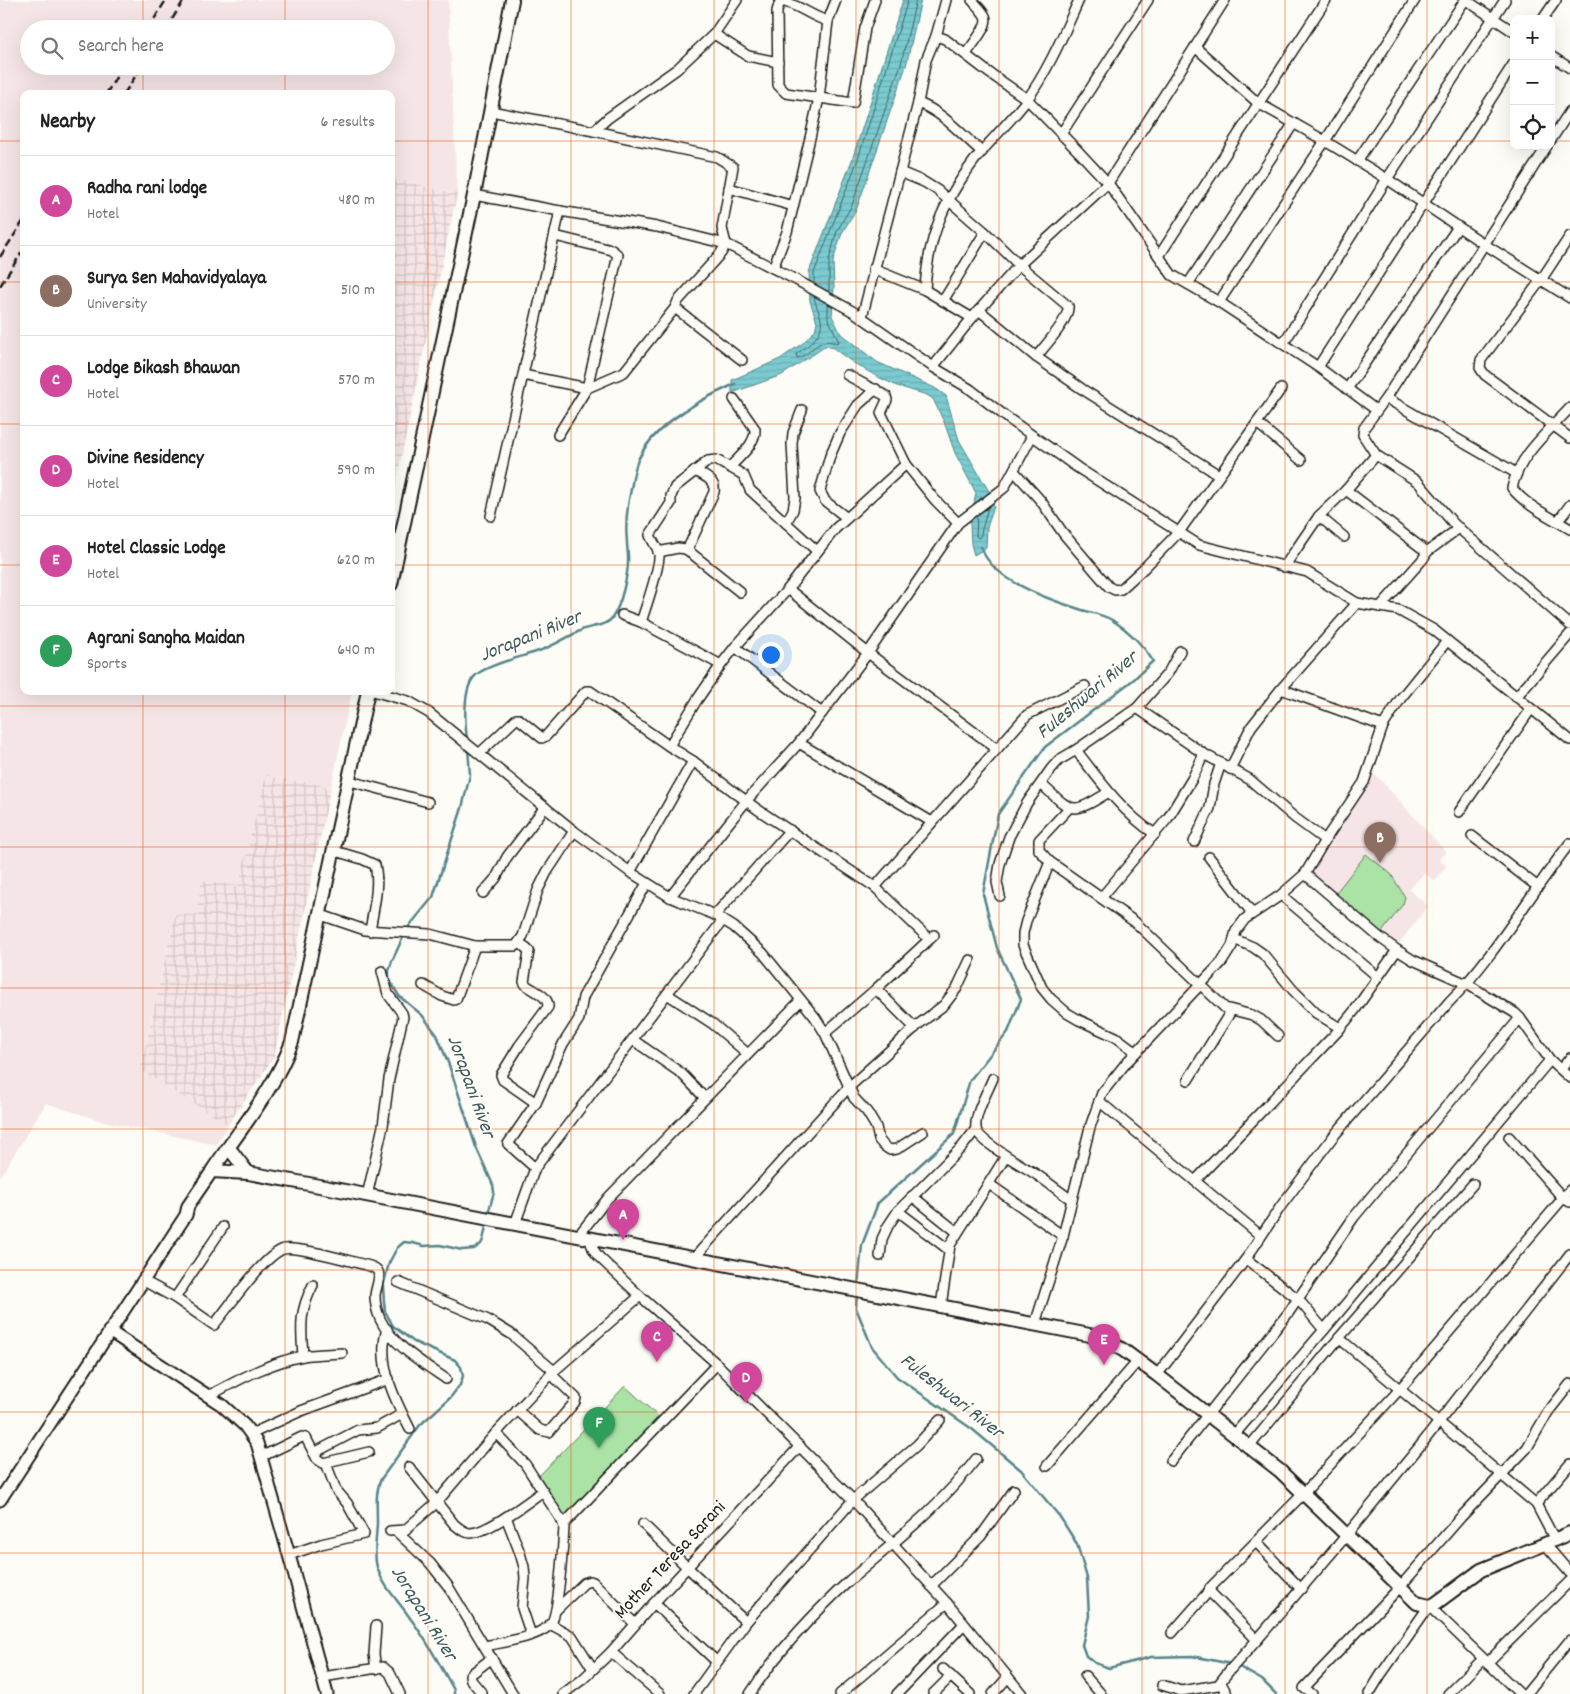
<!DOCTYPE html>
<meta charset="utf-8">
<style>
:root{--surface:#fff;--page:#f6f6f6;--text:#222;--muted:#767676;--line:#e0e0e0;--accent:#1a73e8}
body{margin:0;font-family:Dekko,sans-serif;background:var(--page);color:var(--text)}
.controls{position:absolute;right:15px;top:15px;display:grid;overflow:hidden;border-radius:10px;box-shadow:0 5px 20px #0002}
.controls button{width:45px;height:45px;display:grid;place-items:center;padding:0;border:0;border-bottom:1px solid var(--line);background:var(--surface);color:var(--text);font:25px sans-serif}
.you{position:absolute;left:770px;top:654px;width:18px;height:18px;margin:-12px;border:4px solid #fff;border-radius:50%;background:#1a73e8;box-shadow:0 0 0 8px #1a73e833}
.badge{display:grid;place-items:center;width:32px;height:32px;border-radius:50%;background:var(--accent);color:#fff;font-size:16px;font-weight:700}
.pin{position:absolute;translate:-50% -41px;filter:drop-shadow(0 1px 2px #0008)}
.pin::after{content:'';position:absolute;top:26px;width:18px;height:15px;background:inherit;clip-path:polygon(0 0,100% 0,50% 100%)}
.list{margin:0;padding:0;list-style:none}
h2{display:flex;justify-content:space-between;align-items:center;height:65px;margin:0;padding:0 20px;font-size:21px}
h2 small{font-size:16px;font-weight:400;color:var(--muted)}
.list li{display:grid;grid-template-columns:32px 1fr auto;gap:15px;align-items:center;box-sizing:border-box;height:90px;padding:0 20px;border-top:1px solid var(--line)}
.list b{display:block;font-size:19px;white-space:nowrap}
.list p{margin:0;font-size:16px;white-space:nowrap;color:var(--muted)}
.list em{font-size:16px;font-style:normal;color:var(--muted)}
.icon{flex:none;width:28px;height:28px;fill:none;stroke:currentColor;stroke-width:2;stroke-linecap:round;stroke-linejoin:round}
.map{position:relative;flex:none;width:1570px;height:1694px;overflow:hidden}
.search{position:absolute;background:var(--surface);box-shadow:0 5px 20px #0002;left:20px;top:20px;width:375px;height:55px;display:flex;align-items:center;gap:12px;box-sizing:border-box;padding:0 18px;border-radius:28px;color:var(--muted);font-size:19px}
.panel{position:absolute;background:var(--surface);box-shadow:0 5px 20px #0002;left:20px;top:90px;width:375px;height:605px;border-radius:10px}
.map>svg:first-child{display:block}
</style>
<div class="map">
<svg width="1570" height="1694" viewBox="0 0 1570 1694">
<defs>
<pattern id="industrial-grid" width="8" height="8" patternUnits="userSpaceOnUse" patternTransform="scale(1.25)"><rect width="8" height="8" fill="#f6e5e7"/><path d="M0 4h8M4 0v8" fill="none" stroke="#d2c4c6"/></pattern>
<pattern id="water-rules" width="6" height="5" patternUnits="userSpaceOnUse" patternTransform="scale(1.25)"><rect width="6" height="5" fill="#7acbd0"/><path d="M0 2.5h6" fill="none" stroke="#69aeb2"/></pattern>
</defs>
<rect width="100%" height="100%" fill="#fdfcf7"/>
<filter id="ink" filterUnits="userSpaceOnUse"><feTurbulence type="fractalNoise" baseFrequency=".02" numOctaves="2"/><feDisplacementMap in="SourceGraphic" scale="10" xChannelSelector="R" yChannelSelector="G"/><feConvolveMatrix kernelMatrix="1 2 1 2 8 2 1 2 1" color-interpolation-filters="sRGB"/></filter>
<g filter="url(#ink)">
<!-- built -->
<g fill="#f6e5e7" fill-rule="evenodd">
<path d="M0,0H448L457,194L391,178V94H24V691H352L331,787L266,775L238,887L195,915H175L140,1069L228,1125L216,1145L98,1120L46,1103L0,1177ZM29,29H386V66H29Z"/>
<polygon points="1375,774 1446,852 1439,859 1446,866 1435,881 1424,873 1409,890 1428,906 1396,947 1313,875 1312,873 1313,870 1341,823"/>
</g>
<!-- industrial -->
<g fill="url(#industrial-grid)">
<polygon points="391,178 457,194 391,506"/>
<polygon points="266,775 331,787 274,1057 228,1125 140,1070 175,915 195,915 202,880 238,886"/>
</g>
<!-- pitch -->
<g fill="#abe2a5" stroke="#647f60">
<polygon points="1366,854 1391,874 1405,897 1403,904 1380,935 1335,894"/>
<polygon points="625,1386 660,1418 565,1518 537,1478"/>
</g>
<!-- water -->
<polygon fill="url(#water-rules)" stroke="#548588" points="903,0 921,0 906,66 857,208 842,233 833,261 834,288 832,316 841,334 877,362 935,388 946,396 959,440 990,493 994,507 987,527 986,548 974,555 971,544 970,523 976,493 955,453 944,422 933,399 927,395 897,386 876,376 852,362 833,348 826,346 782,375 732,393 732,380 780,359 803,343 815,330 817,322 810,301 809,272 852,160"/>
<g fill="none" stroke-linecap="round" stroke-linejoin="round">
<!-- shore -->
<g stroke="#426264" stroke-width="1">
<polyline points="814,283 814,273 857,162 908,0"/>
<polyline points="829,292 829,260 837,231 852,205 901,64 916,0"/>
<path d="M814,297C815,305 820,312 821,320C824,336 806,347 796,354L797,358C808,356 813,345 824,342C829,340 835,344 839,342L828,318V304"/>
<polyline points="977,516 976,536 978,538 980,537 988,507"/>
</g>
<!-- stream -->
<g stroke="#548588" stroke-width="2.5">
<path d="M467,740C465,724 462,687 476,675C487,665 521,657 536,652C553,647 568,636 584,629C593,626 606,626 612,618C621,606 629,572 628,557C628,552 627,547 627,542C625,523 627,507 631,489C633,479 634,469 638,460C654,424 701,399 735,384"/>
<polyline points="406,930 433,897 462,808 470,775 468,748"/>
<polyline points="404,935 392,961 389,971 389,979 399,996 422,1015 437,1035 449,1065 476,1147 493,1185 494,1192 488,1214"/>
<path d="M858,1286L862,1245L878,1203L954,1134L970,1080L1008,1032L1021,999L997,948L983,894L998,814L1045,747L1133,680L1153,661C1143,645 1128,630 1112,620C1102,614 1087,612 1076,608C1047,599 991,579 981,547"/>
<polyline points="857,1293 856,1308 872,1347 897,1377 972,1429 1021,1470 1060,1517 1077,1544 1087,1578 1089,1616 1082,1645 1086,1656 1095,1663 1109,1668 1151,1657 1192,1656 1231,1664"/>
<polyline points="1236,1665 1262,1680 1276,1694"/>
<path d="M454,1694V1690C440,1665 427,1640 410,1618C399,1601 383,1587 377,1567C373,1552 377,1535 377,1521C377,1507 375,1492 381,1479L420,1425L450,1398L460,1385L463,1376L461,1367L455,1360L414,1342L393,1326L385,1311L384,1302L383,1287L389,1263L397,1248L404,1242L413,1243L424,1246L440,1245L462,1250L474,1249L481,1244L483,1240L487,1222"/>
</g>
<defs>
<g id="minor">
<polyline points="1466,0 1514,32"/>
<polyline points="1543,19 1556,0"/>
<path d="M828,21C811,17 797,3 780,1L777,11L778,85L786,93L853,103L865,28L875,0"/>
<polyline points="714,34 748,56 778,62"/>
<polyline points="936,36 945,39 988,72 1027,99 1079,152 1108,183 1172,275 1219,302 1318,367 1376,410"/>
<polyline points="1195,47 1258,103 1325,141 1387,179 1484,244 1570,298"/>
<path d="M966,54C971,46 990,25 985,16C982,10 976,5 972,0"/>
<polyline points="1551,56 1570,68"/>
<path d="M918,103C943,112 962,135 982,152"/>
<polyline points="491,111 594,131 717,157 733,167 722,228 726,244 721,253 678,301 675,308 624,372 587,388 558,435"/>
<polyline points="594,131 608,118 677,69 714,34 737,0"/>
<polyline points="1061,134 1148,0"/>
<polyline points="1551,140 1570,111"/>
<polyline points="1547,146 1386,398 1364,428 1363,435 1376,455 1418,482 1454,524 1570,625"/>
<polyline points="1357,161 1465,0"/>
<path d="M900,172L924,182L937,190L985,232L1019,265L1068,306C1070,319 1045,346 1036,357"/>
<polyline points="729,188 793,206"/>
<polyline points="474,195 560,211 491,516"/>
<polyline points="560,211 657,227 726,244 798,281 854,312 933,367 970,389 1009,419 1078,468 1199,545 1307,572 1357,603 1398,610 1434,630 1570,740"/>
<polyline points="1570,236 1541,280 1481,360 1480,368 1485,375 1570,438"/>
<polyline points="1159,256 1326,0"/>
<polyline points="773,268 787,232 810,138 819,98 828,21 836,0"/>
<polyline points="873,269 925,290 972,318"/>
<polyline points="1188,284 1294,123"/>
<path d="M925,290C928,233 946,196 981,152C996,135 1012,119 1026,101C1048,71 1064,33 1079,0"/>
<polyline points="943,301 985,232"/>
<polyline points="1219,302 1325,141 1415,0"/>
<polyline points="675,308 742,360"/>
<polyline points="979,310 1036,357 1082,389 1219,475"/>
<polyline points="862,317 918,103 926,60 936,36 946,0"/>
<polyline points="1283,344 1387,179 1505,0"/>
<polyline points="933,367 972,318 1019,265 1108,183 1225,0"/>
<polyline points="1318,367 1514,63"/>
<polyline points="523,375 587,388 618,255 612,250 555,236"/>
<polyline points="847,375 886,396 887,400 881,413 906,464 935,500 958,523"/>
<polyline points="1347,389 1458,227"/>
<polyline points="1386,398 1516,473"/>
<path d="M1570,408C1548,432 1519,455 1512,488C1526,506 1551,517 1570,529"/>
<polyline points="1257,423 1301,460"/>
<path d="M730,467C739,457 756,444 755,429L734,399"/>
<polyline points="1014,471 1041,501 1063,533 1096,572 1109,587 1115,590 1121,589 1144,568 1179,532 1281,389"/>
<polyline points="1346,490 1427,552"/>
<polyline points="1319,516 1344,537"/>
<polyline points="847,518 825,501 820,491 830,456 840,433 858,405 876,389"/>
<polyline points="1558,521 1570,505"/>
<polyline points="786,523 793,510 795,498 792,444 793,433 802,410"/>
<polyline points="686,549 740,592"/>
<path d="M658,552L678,548L686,549L689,546L714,492C716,480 704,476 695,471"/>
<polyline points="1284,567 1319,516 1346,490 1376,455"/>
<polyline points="788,589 868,653 997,749"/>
<polyline points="1380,607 1423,559 1427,552 1459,528"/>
<polyline points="622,615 641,622 721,665"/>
<path d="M641,622C645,610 661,564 659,553C657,547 652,541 650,535L671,503V496L675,487L708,461L716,460L740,473L744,476L750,490L817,551"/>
<polyline points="735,647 822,713"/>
<polyline points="1281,689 1383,726"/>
<polyline points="373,691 408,701 429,713 574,831 630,872 670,897 715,915 734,927 763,953 815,1017 825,1033 854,1098 867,1112 876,1127 879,1140 884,1146 890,1150 897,1149 923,1132"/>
<polyline points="1516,697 1570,634"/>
<polyline points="1137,708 1204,754 1249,779 1295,818 1325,840"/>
<polyline points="799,743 932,822"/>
<polyline points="669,746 697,700 721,665 735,647 788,589 835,529 906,464"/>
<path d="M1076,750C1099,780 1123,813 1155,834"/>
<polyline points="480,753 516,719 519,719 542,738 546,736 586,691 590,691 669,746 693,761 757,809 875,887 929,939"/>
<polyline points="1230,769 1251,727 1281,689 1357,603"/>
<polyline points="350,781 428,802"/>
<path d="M1041,784C1074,814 1071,815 1109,792"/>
<polyline points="1069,808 1039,840 1039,850 1050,862 1135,922 1225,1008 1252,1015 1261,1020 1278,1036"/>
<polyline points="1459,812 1531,709"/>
<polyline points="1472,836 1538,887"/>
<polyline points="1194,842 1210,808 1214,784 1221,763"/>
<path d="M335,851L362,859L375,865C380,886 373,910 370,931"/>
<polyline points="1209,857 1252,913"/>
<polyline points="1050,862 1026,921 1023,933 1023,945 1042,988 1051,999 1067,1013 1079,1020 1116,1037 1136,1052"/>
<polyline points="630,872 693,761"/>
<polyline points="1305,874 1379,937 1397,950 1413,960 1467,984 1515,1013 1520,1018 1550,1060 1570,1078"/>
<polyline points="875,887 1027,715 1085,686"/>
<polyline points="483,893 496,878 507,857 545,807"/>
<polyline points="1281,895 1378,977"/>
<polyline points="1000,896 997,882 1000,864 1009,837 1027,803 1051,769 1059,760 1076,750 1137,708 1168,673 1180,651"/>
<polyline points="670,897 747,800 799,743 868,653 958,523 1004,488 1032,436"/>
<polyline points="1101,898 1168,818 1192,779 1204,754"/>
<polyline points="321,915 365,930 430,934 475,946 516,946 523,936 538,890 547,872 574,831"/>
<polyline points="715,915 790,830"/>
<polyline points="1234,939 1253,947 1263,954 1293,990 1316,1013 1340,1028"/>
<path d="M520,943L529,951L524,982L526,985C534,991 549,996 548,1007L519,1046L501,1075L503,1080L536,1103"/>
<polyline points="423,985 442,996 454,1000 456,999 475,946"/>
<polyline points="876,989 915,1028"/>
<polyline points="667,994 713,1024 748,1054"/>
<polyline points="825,1033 876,989 934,935"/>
<polyline points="633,1040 681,1073 705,1098"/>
<polyline points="1561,1069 1570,1058"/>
<path d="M993,1078C988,1091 974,1114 976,1129C979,1142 1025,1167 1037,1175C1049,1183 1060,1192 1072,1200"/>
<polyline points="1188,1080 1231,1011"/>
<polyline points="1099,1101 1261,1236"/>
<polyline points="1509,1137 1563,1198 1570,1202"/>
<polyline points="535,1168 508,1144 536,1103 563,1044 579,1019 583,997 647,883"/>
<polyline points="1195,1181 1338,1031 1355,1010 1397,950"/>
<polyline points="989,1184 1063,1236"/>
<polyline points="367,1196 383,1126 389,1079 403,1017 402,1013 388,994 382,971"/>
<polyline points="912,1196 957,1232"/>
<polyline points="898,1211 949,1250"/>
<polyline points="515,1224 535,1168 723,920"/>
<polyline points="578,1236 608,1198 801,1000"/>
<path d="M590,1238C591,1247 594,1252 600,1258L640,1296L717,1364L853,1500L947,1603L1022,1694"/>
<polyline points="880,1256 882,1239 888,1226 898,1211 962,1147 976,1129"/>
<polyline points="694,1258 848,1088 919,1024 944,1005 957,988 970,960"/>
<polyline points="1246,1259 1298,1299 1324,1330"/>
<path d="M142,1280L175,1298L214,1325C228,1308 265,1254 284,1249C298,1246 349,1261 366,1265C370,1266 374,1267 377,1270C382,1276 375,1289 375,1296C375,1304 377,1312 380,1319C392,1345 423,1363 446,1379"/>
<polyline points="398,1282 488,1320 511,1334 554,1371"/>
<polyline points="175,1298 223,1227"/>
<polyline points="941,1306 950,1245 1006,1156"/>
<polyline points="1035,1324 1063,1236 1090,1127 1102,1093 1126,1063 1222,962 1232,946 1236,931 1245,919 1281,895 1305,874 1325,840 1364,782 1383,726 1401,698 1447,641"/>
<path d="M387,1329C376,1363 395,1400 410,1429"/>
<polyline points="1339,1338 1536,1504 1555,1540"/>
<path d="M303,1356C301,1327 299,1312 313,1285"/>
<path d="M1157,1375L1246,1259L1281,1206L1332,1138L1449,1002C1496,955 1529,895 1570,843"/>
<path d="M207,1395L214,1393C242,1378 271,1362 303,1356C316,1354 329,1354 342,1353"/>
<polyline points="517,1410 540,1430 549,1432 575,1402 576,1398 551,1374"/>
<polyline points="251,1434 301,1411 389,1379"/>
<polyline points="1234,1435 1324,1330 1550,1060"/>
<polyline points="1249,1447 1339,1338 1473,1184"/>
<polyline points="314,1453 358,1430 377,1428 402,1414"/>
<polyline points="261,1454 267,1454 302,1437 306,1438 317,1459 323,1463 369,1452"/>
<polyline points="1171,1461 1289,1312 1354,1217 1520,1018"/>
<polyline points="1047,1466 1138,1361"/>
<path d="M409,1467L454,1524C459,1528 464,1533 471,1533C489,1532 528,1502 543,1491"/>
<polyline points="1536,1504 1570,1464"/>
<polyline points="506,1517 520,1553 524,1567 525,1578 522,1608 531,1635"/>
<polyline points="564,1524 717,1364"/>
<polyline points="643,1524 687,1567 746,1622"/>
<polyline points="390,1531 405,1530 436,1503 496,1433 554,1371 640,1296"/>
<polyline points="397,1532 430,1563 448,1586 513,1694"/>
<polyline points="1256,1542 1301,1589"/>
<polyline points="1545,1544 1570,1573"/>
<polyline points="289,1555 321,1544 364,1534 347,1503 336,1490 326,1463"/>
<polyline points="931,1586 981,1536 1014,1490"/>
<polyline points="654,1603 717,1662"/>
<polyline points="556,1610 584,1583 590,1581 593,1582 635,1624"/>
<polyline points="550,1624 572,1636 593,1669"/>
<polyline points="376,1626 374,1654 376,1669"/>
<polyline points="1172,1633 1209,1591 1210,1588 1304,1493 1400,1389 1570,1190"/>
<polyline points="1257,1640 1346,1536 1424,1441 1570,1254"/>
<path d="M485,1646C503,1642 536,1638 550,1625C559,1616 563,1543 564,1527L562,1521L525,1464L496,1433"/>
<polyline points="611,1652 660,1694"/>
<polyline points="1487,1663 1570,1581"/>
<polyline points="943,1669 970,1694"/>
<polyline points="1085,1676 1101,1694"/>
<polyline points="323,1677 383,1667 390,1673 400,1694"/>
<polyline points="1221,1683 1227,1694"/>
<polyline points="1162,1685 1181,1691 1218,1685 1229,1671 1257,1640 1209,1591"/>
<polyline points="480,1694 481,1692 471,1680 470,1675 492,1658"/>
<polyline points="563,1694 583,1679 611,1652 654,1603 800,1446"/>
<polyline points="694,1694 746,1622 853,1500 917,1445 940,1420"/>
<path d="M750,1694C777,1652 813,1614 850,1580C894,1542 941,1506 976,1459"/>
<polyline points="840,1694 947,1603"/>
<polyline points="897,1694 964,1624"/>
<polyline points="933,1694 951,1676"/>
<polyline points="993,1694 1008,1677"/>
<polyline points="1312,1694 1304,1688 1399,1588 1461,1517 1527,1448 1548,1412 1570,1384"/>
<polyline points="1369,1694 1380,1676 1429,1606 1520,1694"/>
<polyline points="1448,1694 1483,1659"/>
<polyline points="1526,1694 1570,1640"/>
</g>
<g id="tertiary">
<polyline points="109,1331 222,1405 245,1426 257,1443 289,1555 327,1694"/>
<polyline points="0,1500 186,1215 188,1206 212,1171"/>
</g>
<g id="secondary">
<polyline points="391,584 474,195 512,0"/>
<path d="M368,691L292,1042C274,1090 240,1129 212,1171L248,1173L309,1184L1100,1337L1123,1350L1157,1375L1280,1471L1417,1603L1429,1606L1435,1604L1481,1570L1545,1544L1570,1533"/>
<polyline points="232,1152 248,1173"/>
</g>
</defs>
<!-- minor casing -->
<use href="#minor" stroke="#1c1c1c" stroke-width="12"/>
<!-- tertiary casing -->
<use href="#tertiary" stroke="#1c1c1c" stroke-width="15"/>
<!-- secondary casing -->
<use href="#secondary" stroke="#1c1c1c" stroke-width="16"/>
<!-- minor -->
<use href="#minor" stroke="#fdfcf7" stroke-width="9"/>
<!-- tertiary -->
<use href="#tertiary" stroke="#fdfcf7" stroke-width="11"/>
<!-- secondary -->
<use href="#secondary" stroke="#fdfcf7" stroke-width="12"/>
<!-- rail -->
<g stroke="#1c1c1c" stroke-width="2.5" stroke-dasharray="8 4" stroke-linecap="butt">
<polyline points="148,29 166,0"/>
<polyline points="166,29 184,0"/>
<polyline points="106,94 123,66"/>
<polyline points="124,94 142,66"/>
<polyline points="0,257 24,220"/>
<polyline points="0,286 24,249"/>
</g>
</g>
</g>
<!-- grid -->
<path fill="none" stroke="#e8590c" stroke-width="1" stroke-opacity="0.55" d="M143,0V29M285,0V29M428,0V1694M571,0V1694M714,0V1694M856,0V1694M999,0V1694M1142,0V1694M1285,0V1694M1427,0V1694M143,66V94M285,66V94M0,141H24M391,141H1514M1551,141H1570M0,282H24M391,282H1570M0,424H24M391,424H1570M0,565H24M391,565H1570M143,691V1694M285,691V1694M0,706H1570M0,847H1570M0,988H1570M0,1129H1570M0,1270H1570M0,1412H1570M0,1553H1570"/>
<g text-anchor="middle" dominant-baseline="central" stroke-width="4" stroke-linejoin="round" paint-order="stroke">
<!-- street labels -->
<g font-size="19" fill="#1c1c1c" stroke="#fdfcf7">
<text transform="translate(671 1561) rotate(-47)">Mother Teresa Sarani</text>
</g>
<!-- water labels -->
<g font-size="20" font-style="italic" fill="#3d595b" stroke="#fdfcf7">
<text transform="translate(531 637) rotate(-22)">Jorapani River</text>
<text transform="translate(1088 696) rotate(-40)">Fuleshwari River</text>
<text transform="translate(470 1087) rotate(70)">Jorapani River</text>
<text transform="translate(951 1397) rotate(38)">Fuleshwari River</text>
<text transform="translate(423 1614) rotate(58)">Jorapani River</text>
</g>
</g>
</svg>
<div class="controls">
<button>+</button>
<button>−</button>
<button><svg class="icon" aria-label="locate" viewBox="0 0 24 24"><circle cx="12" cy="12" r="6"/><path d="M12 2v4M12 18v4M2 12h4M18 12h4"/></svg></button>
</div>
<div class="you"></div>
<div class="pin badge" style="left:623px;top:1240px;background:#d1479c">A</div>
<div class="pin badge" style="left:1380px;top:863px;background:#8d6e63">B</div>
<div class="pin badge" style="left:657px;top:1362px;background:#d1479c">C</div>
<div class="pin badge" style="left:746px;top:1403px;background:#d1479c">D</div>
<div class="pin badge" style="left:1104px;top:1365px;background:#d1479c">E</div>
<div class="pin badge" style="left:599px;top:1448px;background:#2e9e5b">F</div>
<div class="search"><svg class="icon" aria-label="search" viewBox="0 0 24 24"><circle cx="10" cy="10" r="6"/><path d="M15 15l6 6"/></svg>Search here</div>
<section class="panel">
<h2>Nearby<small>6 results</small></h2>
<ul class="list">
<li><span class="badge" style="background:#d1479c">A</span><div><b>Radha rani lodge</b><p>Hotel</p></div><em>480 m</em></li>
<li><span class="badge" style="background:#8d6e63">B</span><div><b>Surya Sen Mahavidyalaya</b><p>University</p></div><em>510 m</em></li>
<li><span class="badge" style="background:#d1479c">C</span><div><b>Lodge Bikash Bhawan</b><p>Hotel</p></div><em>570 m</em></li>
<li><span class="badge" style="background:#d1479c">D</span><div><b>Divine Residency</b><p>Hotel</p></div><em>590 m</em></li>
<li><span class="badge" style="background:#d1479c">E</span><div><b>Hotel Classic Lodge</b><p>Hotel</p></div><em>620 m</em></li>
<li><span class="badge" style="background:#2e9e5b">F</span><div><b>Agrani Sangha Maidan</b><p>Sports</p></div><em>640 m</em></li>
</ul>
</section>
</div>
